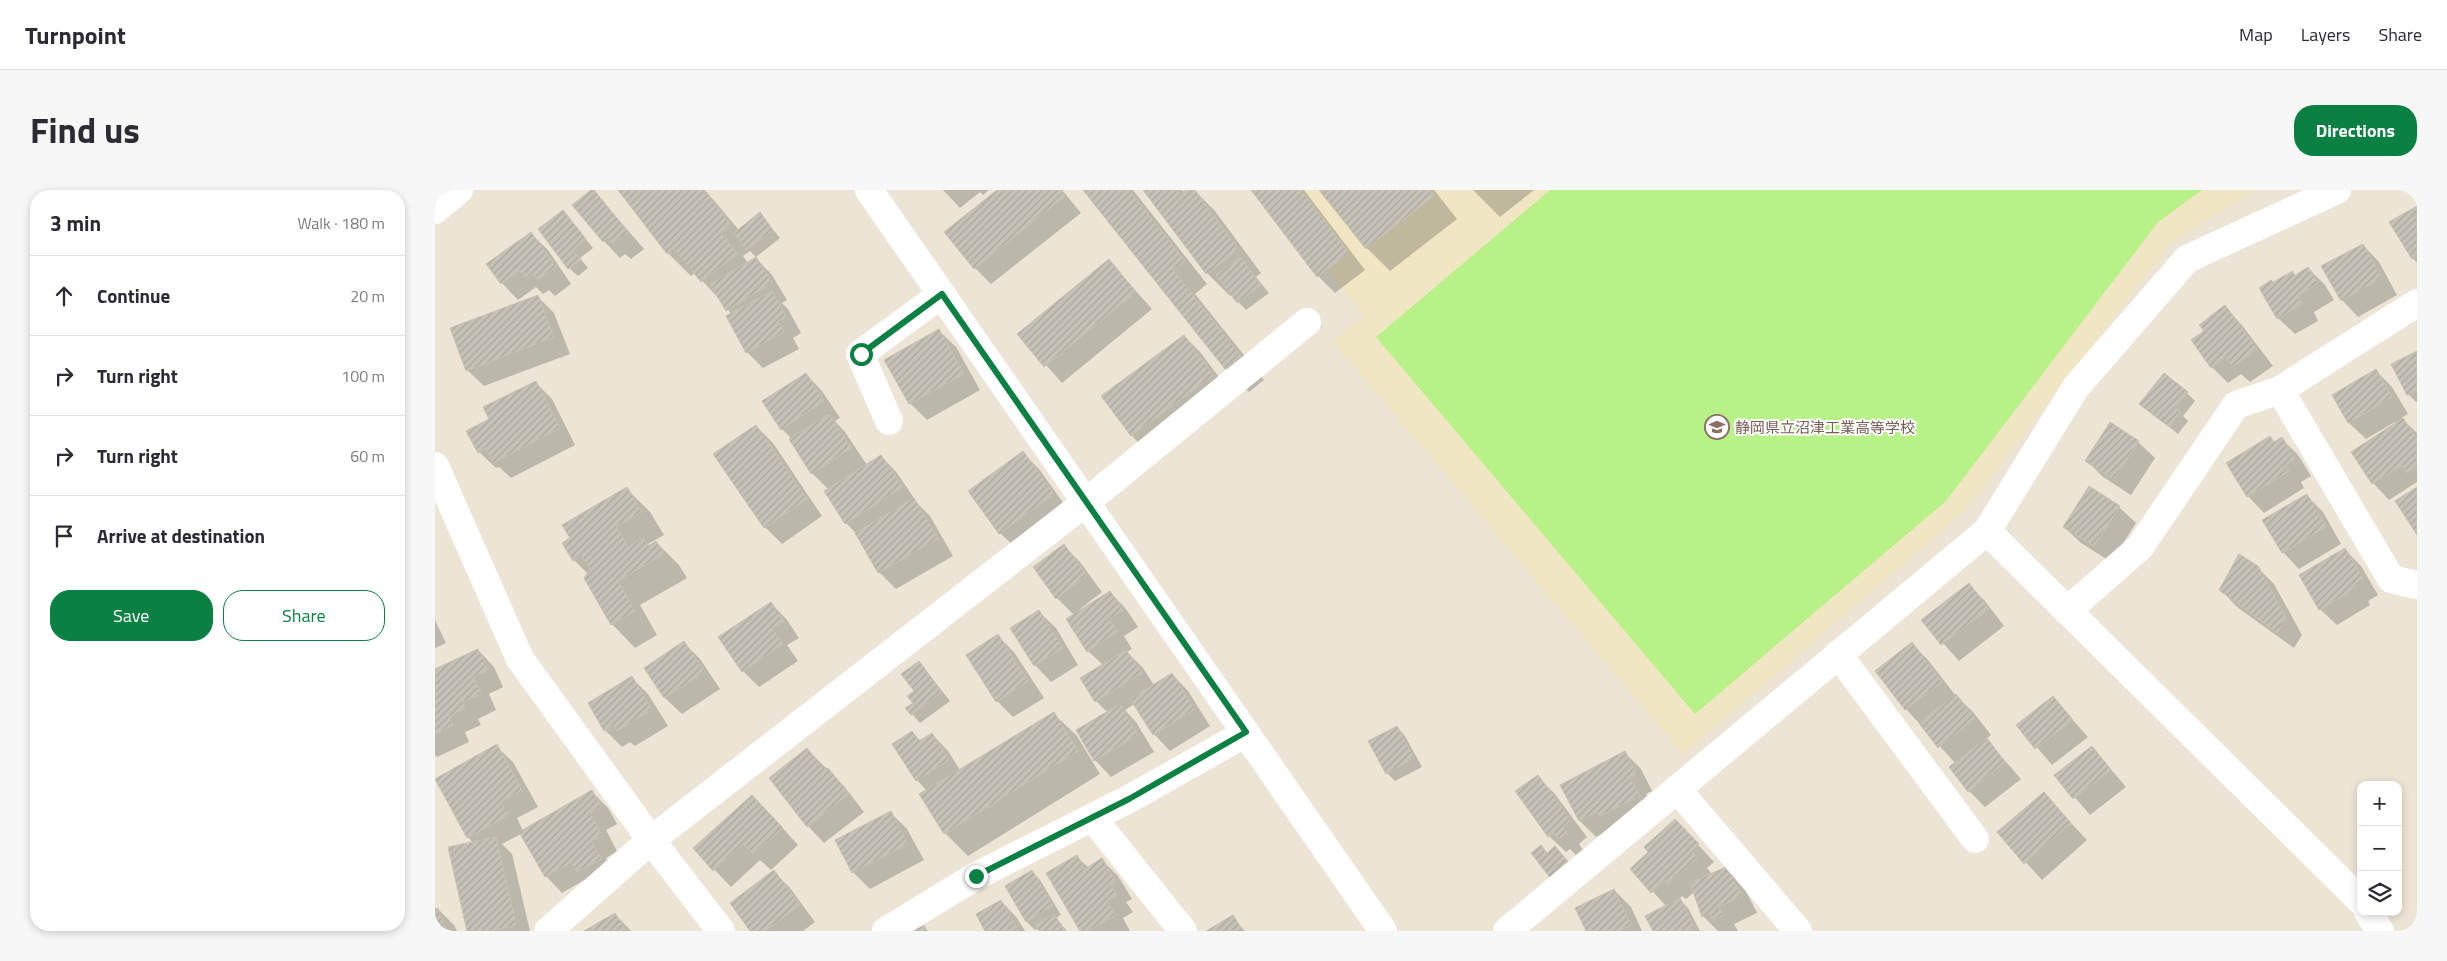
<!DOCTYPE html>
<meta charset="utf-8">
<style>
:root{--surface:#fff;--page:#f7f7f7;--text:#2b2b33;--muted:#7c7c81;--line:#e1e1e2;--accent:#0b8043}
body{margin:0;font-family:"Titillium Web","Noto Sans JP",sans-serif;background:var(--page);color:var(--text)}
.controls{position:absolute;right:15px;bottom:15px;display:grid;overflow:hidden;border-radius:10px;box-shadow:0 2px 8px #0003}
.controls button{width:45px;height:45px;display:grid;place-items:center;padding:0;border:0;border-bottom:1px solid var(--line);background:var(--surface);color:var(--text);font:25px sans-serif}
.stop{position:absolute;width:15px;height:15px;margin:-11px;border:4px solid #0b8043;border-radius:50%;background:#fff}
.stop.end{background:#0b8043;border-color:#fff;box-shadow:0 1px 5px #0008}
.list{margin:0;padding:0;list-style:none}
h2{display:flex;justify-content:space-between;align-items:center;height:65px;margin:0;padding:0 20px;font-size:21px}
h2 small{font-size:16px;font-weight:400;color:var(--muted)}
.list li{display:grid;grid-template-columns:32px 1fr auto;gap:15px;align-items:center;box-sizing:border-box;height:80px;padding:0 20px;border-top:1px solid var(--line)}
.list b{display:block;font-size:19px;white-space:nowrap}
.list em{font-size:16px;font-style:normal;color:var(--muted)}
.actions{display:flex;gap:10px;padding:15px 20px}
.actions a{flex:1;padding:11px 0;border:1px solid var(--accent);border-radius:20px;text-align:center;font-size:18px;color:var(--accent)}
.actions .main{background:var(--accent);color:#fff}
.icon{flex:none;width:28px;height:28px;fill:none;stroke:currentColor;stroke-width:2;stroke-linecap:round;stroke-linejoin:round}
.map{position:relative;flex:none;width:1982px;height:741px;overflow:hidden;border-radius:20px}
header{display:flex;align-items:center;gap:30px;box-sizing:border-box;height:70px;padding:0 25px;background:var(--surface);border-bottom:1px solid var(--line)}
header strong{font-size:24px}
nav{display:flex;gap:28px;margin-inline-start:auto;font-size:18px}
.intro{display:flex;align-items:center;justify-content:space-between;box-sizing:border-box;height:120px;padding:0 30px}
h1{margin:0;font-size:35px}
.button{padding:12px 22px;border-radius:20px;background:var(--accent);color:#fff;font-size:18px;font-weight:700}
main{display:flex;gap:30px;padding:0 30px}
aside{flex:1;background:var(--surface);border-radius:20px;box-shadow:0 2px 8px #0003}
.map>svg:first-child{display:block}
</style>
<header>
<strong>Turnpoint</strong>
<nav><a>Map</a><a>Layers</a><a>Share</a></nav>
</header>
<div class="intro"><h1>Find us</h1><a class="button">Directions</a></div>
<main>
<aside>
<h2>3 min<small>Walk · 180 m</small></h2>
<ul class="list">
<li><svg class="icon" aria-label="ahead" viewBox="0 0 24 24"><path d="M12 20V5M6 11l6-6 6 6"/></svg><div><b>Continue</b></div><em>20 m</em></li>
<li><svg class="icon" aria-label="right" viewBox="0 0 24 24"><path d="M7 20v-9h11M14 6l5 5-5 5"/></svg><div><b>Turn right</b></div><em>100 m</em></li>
<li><svg class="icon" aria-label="right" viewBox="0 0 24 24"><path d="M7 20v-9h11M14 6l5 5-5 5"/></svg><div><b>Turn right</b></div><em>60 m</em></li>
<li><svg class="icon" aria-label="arrive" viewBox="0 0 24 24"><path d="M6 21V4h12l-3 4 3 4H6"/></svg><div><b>Arrive at destination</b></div></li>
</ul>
<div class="actions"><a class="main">Save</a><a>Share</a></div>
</aside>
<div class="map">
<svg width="1982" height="741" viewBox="0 0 1982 741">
<defs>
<pattern id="building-hatch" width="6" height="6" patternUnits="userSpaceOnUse" patternTransform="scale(1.25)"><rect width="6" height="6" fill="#c6c1b6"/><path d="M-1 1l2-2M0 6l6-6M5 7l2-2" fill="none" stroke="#aaa69c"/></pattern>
</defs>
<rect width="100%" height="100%" fill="#ece5d6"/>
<!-- education -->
<polygon fill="#f0e6c3" points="829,0 1819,0 1735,54 1529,322 1248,565 897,151 929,126"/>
<!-- pitch -->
<polygon fill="#b7f187" points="1115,0 1767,0 1723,32 1511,311 1260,524 941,147"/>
<!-- shadow -->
<g fill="#0003">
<polygon points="158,0 209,59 196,69 190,64 185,68 169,51"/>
<polygon points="184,0 270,0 304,40 325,24 345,48 321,67 315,61 308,66 313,73 321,68 337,85 352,110 347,113 353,119 366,143 358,148 364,159 328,178 312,162 297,125 288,113 260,83 256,86 233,63"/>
<polygon points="508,0 554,0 548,5 545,2 525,18"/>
<polygon points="564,0 627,0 646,23 556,94 540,78"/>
<polygon points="649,0 698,0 772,94 760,104 829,190 814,202 791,179"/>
<polygon points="710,0 747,0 749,3 759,0 780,21 826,83 821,87 834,103 811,120 797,105 795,106 772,83"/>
<polygon points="818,0 869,0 930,80 900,103 883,86"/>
<polygon points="886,0 999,0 1022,29 955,81 932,58"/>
<polygon points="1038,0 1099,0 1065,27"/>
<polygon points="1982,17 1982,73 1978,68"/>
<polygon points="128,21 158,58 145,68 153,78 143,86 134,78"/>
<polygon points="96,44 113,60 136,94 120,106 114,100 108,104 101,97 83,110 67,93"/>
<polygon points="1928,55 1944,72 1962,105 1923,127 1907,110"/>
<polygon points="674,71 717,119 627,193 584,144"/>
<polygon points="1873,78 1890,95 1899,110 1879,122 1883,131 1860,144 1843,128 1839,94 1858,82 1861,86"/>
<polygon points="103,107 119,123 135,164 49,196 32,180"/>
<polygon points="1790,117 1806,134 1838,176 1815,192 1806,184 1793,193 1777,177 1770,141"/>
<polygon points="504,141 521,157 545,200 492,230 475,213 451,170"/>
<polygon points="749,146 766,163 795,202 713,262 697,246"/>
<polygon points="1982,163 1982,212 1981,212 1973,204"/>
<polygon points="1941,181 1957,197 1973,224 1966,228 1982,243 1982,292 1954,310 1938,293 1961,234 1960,232 1931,249 1914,233 1898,205"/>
<polygon points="371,184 387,201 405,228 400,231 410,242 432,275 446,266 462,283 483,314 495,326 518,366 461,399 444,382 422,344 411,333 394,300 377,283 357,249 347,239"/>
<polygon points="100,192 117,209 140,255 76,288 64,277 61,278 44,262"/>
<polygon points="1752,203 1760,211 1748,226 1753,231 1743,244 1706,214"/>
<polygon points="1675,234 1703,252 1720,268 1696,305 1668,287 1652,271"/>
<polygon points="321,236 338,253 387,326 347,354 330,337 280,264"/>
<polygon points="1847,249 1863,265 1876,286 1866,292 1869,298 1829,323 1813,306 1840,253"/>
<polygon points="588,263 604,279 634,321 582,359 565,343"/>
<polygon points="192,299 215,322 229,345 213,354 215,356 221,352 244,375 252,388 205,415 222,445 200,458 177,434 153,384 139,370"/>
<polygon points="1871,305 1888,322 1906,354 1864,379 1848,362"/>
<polygon points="1684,317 1701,333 1676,372 1646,353 1629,337"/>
<polygon points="629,356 645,372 667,402 645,419 646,421 675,402 691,419 703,437 689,446 697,459 692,462 708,478 719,495 737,484 753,501 775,536 735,561 719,544 700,514 690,520 701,532 719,562 676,587 660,570 673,523 661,511 647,488 668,475 653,461 639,425 622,408"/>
<polygon points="1910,360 1926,376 1943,405 1933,411 1935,415 1902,435 1885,419"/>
<polygon points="1822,377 1839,394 1867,445 1859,458 1802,417 1786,400"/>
<polygon points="1534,395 1550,411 1569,436 1524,471 1488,430"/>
<polygon points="336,413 352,430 364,448 352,455 363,471 324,497 308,481"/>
<polygon points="604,422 621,438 643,475 616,492 600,475"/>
<polygon points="0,430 11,453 0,458"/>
<polygon points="563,446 579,462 609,508 578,527 562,511"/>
<polygon points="249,453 265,469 285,499 247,524 230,508 211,478"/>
<polygon points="1477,454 1493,470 1521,506 1538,522 1556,545 1551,549 1586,589 1550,617 1534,601 1521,574 1471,519"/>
<polygon points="43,460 59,477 68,497 54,504 61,520 43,529 46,535 30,542 34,552 2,567 0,565 0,480"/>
<polygon points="484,472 515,511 485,533 477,524"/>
<polygon points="197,488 213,504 233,536 200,556 195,552 187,557 170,540"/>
<polygon points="1618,508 1653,547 1617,575 1583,535"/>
<polygon points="618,523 642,546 665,584 533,666 510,643 492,601 482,590 477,543 486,551 497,544 513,561 525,580"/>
<polygon points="962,537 970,546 987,577 960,591 952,583"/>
<polygon points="61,556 78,572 103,617 82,628 88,641 157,602 173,618 182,634 171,640 182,661 171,668 181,686 160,698 151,689 127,703 111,686 86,644 67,654 77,664 95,741 33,741 38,653 33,647"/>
<polygon points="1657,557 1691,597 1655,625 1621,585"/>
<polygon points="372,559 409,596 429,622 389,653 373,636 336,588"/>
<polygon points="1189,562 1206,579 1217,601 1211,604 1220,622 1178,638 1161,647 1145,631"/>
<polygon points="1103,587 1119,603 1152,647 1144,654 1148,660 1141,665 1135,659 1131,662 1114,646"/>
<polygon points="1608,603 1652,650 1607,690 1563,642"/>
<polygon points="334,623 363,655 336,680 325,670 296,697 259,658"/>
<polygon points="456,623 472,639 489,670 435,699 418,682"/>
<polygon points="1256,647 1279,672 1272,678 1277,684 1291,678 1308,695 1322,723 1299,734 1303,741 1283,741 1268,726 1259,702 1251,709 1247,706 1244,709 1253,718 1265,741 1219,741 1231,716 1197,679"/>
<polygon points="642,667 654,678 667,670 683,686 697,709 691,712 698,722 688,728 695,741 647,741"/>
<polygon points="339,682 355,698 380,732 368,741 317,741"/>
<polygon points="597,682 605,690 626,725 621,728 632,741 606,741 604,738 600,740 592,732 572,696"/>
<polygon points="1179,700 1196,717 1207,741 1152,741"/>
<polygon points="566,711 582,728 590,741 552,741"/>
<polygon points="3,719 19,735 22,741 0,741 0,720"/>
<polygon points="180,724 196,741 152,741"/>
<polygon points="798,727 810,741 773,741"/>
</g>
<!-- building -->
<g fill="url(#building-hatch)" stroke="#c6c1b0">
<polygon points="156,0 159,0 193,42 178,54 173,47 168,52 137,15"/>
<polygon points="183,0 269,0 296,35 286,43 302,64 266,92 239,58 232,64"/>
<polygon points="562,0 625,0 630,6 539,79 509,42"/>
<polygon points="648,0 694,0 750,71 738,80 806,166 790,179"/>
<polygon points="708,0 743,0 745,4 751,0 760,0 804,60 771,84"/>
<polygon points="816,0 866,0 914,63 882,87"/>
<polygon points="884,0 996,0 1000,5 931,59"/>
<polygon points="1982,16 1982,66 1977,69 1954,32"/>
<polygon points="128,20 151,49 138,60 146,70 133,79 103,39"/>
<polygon points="325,22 338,40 311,60 299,43"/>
<polygon points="96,42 121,77 103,90 98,84 91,89 85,80 66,94 51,74"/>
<polygon points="1928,54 1947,88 1906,111 1886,76"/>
<polygon points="321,67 337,93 291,121 275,94"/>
<polygon points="805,67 826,95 802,113 781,85"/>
<polygon points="674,69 701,102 609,177 582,144"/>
<polygon points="1873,77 1883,93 1863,106 1867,114 1842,129 1824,98 1836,90 1838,92 1858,81 1859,86"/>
<polygon points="337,101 351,127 343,131 349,142 311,163 291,126"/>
<polygon points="103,105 119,147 31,181 15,138"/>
<polygon points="1790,115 1822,159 1798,177 1791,167 1776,178 1756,150 1769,141 1764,135"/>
<polygon points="504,139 529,184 474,214 449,170"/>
<polygon points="749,145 779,185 696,246 666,206"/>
<polygon points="1982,161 1982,200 1972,205 1956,174"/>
<polygon points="1941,179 1957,207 1913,233 1897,205"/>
<polygon points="371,183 389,211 346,240 327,211"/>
<polygon points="1729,183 1753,202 1740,218 1746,222 1734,237 1704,214"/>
<polygon points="101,191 125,238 58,273 51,258 43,263 31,241 54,229 48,217"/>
<polygon points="394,224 416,258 376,284 354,249"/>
<polygon points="1968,228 1982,249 1982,276 1972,283 1967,275 1937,294 1916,262"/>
<polygon points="1675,232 1704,251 1679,289 1650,271"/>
<polygon points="321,235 372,309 329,338 278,264"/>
<polygon points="1835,246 1839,252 1847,247 1860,269 1850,275 1854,281 1812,307 1791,273"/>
<polygon points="588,261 619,304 564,344 533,301"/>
<polygon points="446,265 468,297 410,334 389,301"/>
<polygon points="1654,296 1685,316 1659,356 1628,337"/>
<polygon points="192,297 207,322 181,336 193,357 208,348 213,356 221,351 229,364 183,391 200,421 176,435 149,388 155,379 147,366 138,371 127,353 135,348 127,335"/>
<polygon points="1982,297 1982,345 1960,311"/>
<polygon points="1872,304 1891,337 1847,363 1827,330"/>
<polygon points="479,308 503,349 443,383 420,343"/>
<polygon points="629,354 652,385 621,409 598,377"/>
<polygon points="1910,358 1928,388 1917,395 1920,399 1884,420 1864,385"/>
<polygon points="1804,364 1823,376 1851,428 1842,443 1784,400"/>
<polygon points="1534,393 1554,419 1506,455 1486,430"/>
<polygon points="675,401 688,420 674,429 682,442 652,462 631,429"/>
<polygon points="336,412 349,431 337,438 348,454 307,482 283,447"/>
<polygon points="604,420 628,458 599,476 575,438"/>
<polygon points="563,444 593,491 561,512 531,465"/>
<polygon points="249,451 270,482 229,508 209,478"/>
<polygon points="1477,452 1507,492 1470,520 1440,481"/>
<polygon points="43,459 53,480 38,487 46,504 27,512 31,518 14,526 18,535 0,544 0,479"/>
<polygon points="691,460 707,483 660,512 645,488"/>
<polygon points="484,471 507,502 476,525 470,518 478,513 472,506 479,501 466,484"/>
<polygon points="737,483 760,519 718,545 695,509"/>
<polygon points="197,486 217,520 182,541 179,535 169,541 153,513"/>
<polygon points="1521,504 1540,528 1503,558 1484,533"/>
<polygon points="1618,506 1638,530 1600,559 1581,535"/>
<polygon points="685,514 703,545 659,571 641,540"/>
<polygon points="619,522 643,561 509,644 484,604"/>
<polygon points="962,536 979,568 951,584 933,551"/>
<polygon points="477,541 484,551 497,543 514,570 481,591 457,554"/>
<polygon points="1552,548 1570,572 1533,602 1514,577"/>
<polygon points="62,554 87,600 66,612 74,625 32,648 0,589"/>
<polygon points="1657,556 1676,580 1638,609 1619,585"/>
<polygon points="372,558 390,580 393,578 414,604 372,637 334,588"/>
<polygon points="1190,561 1202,584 1195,588 1205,606 1164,626 1162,622 1144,631 1125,595"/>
<polygon points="1103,585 1136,630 1128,637 1132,643 1124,649 1119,643 1113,647 1080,601"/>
<polygon points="157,600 166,617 155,623 167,645 156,651 166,669 142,682 136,672 110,687 84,642"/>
<polygon points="1609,602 1636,633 1589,674 1562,642"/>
<polygon points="317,605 348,638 318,664 308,654 278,681 258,658"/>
<polygon points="456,621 473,654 417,683 400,650"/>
<polygon points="1240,629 1264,654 1256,661 1262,668 1233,694 1230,690 1216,703 1195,679 1213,662 1209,657"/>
<polygon points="61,647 81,735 55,741 32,741 13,657"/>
<polygon points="1106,655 1112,663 1120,656 1135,674 1116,689 1096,663"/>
<polygon points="642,665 650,679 667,668 681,692 676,695 682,705 672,711 680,725 653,741 645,741 611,683"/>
<polygon points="1291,677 1307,706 1284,717 1288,725 1278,731 1275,723 1267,727 1255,693"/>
<polygon points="339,680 365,715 330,741 315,741 295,713"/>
<polygon points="597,680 618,716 591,732 570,696"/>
<polygon points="1179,699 1196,735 1184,741 1151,741 1140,718"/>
<polygon points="1245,708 1260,737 1252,741 1218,741 1210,726"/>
<polygon points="566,710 584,741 550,741 541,724"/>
<polygon points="3,718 12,741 0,741 0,719"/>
<polygon points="180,723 191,741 149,741"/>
<polygon points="619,724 630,741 604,741 600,735"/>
<polygon points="798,725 808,741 771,741"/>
<polygon points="489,735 492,741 477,741"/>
</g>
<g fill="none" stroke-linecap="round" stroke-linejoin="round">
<!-- minor -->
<g stroke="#fff" stroke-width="28">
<polyline points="434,0 948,741"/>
<polyline points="1845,200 1956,389 1982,395"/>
<polyline points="454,231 425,164 507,104"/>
<polyline points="0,276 85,469 216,650 286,741"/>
<polyline points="1552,341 1926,711"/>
<polyline points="1632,421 1705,357 1801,215 1845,200 1982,113"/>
<polyline points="1403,464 1540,649"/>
<polyline points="1242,599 1363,741"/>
<polyline points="657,627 748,741"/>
<polyline points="1933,722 1945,741"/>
<polyline points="113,741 216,650 651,312 872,132"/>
<polyline points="451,741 541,686 694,609 811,543"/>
<polyline points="1072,741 1552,341 1641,197 1752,69 1902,0"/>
</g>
<!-- tertiary -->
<polyline stroke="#fff" stroke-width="28" points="0,20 24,0"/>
</g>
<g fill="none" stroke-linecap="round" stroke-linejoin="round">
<!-- route -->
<polyline stroke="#0b8043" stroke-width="6" points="426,164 507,104 811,542 694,609 541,686"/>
</g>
<!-- icons -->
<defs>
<symbol id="school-ring" viewBox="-11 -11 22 22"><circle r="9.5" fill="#fff" stroke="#8d6e63" stroke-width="1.5"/><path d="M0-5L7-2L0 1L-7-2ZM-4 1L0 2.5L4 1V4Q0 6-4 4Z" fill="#8d6e63"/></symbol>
</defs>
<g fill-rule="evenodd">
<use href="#school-ring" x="1268" y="223" width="28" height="28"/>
</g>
<g text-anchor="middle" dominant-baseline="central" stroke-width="4" stroke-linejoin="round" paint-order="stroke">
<!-- education labels -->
<g font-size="15" fill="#785e54" stroke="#fff" text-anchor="start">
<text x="1300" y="237">静岡県立沼津工業高等学校</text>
</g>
</g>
</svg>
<div class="controls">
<button>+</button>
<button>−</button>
<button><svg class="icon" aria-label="layers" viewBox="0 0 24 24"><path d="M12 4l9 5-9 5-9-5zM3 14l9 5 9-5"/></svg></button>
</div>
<div class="stop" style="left:426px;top:164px"></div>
<div class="stop end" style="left:541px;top:686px"></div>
</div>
</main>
